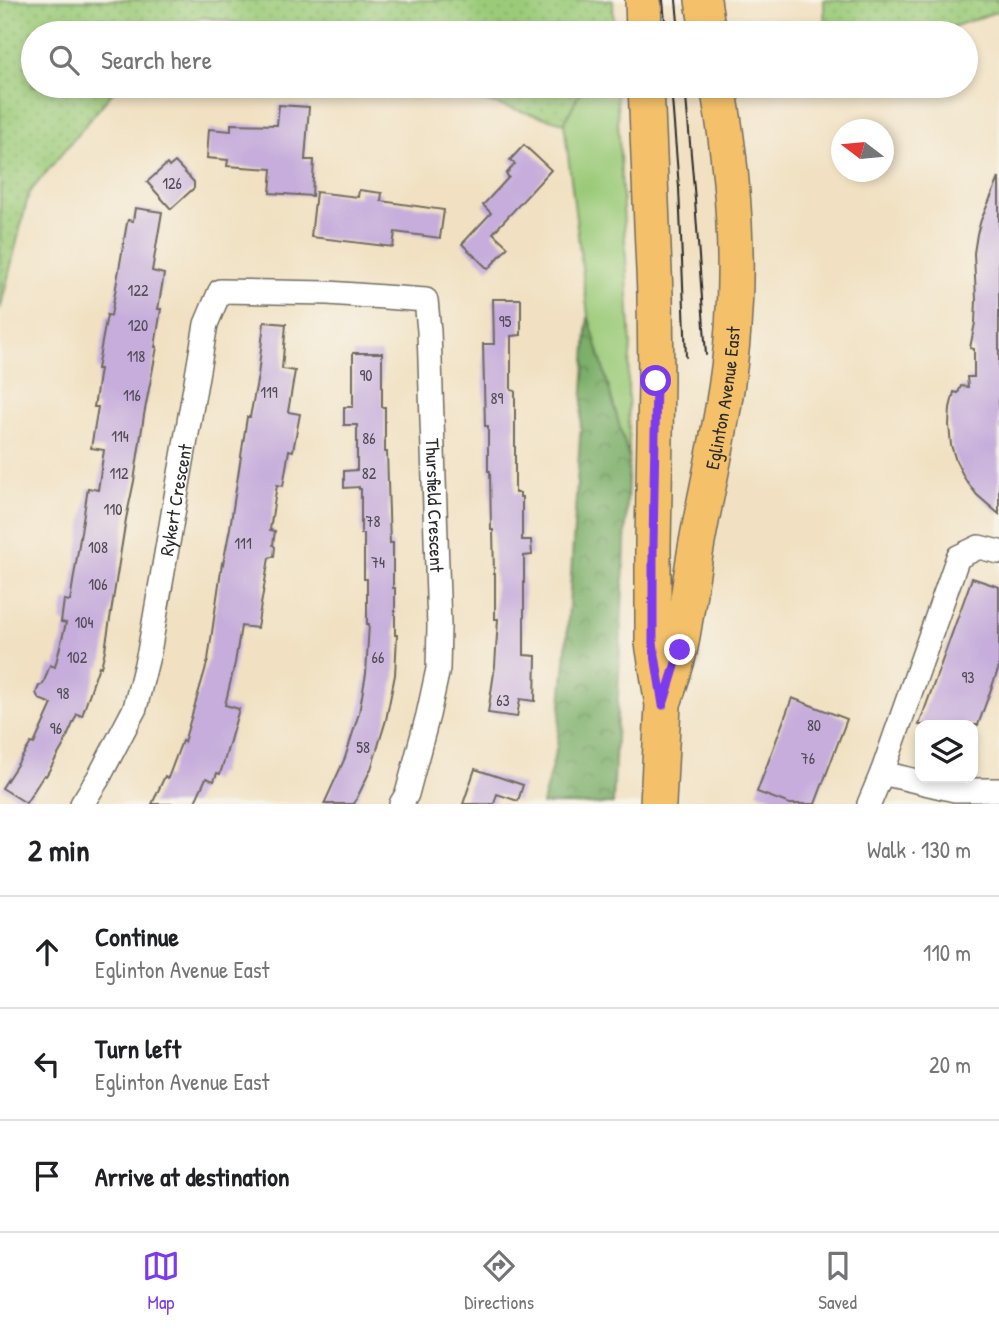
<!DOCTYPE html>
<meta charset="utf-8">
<style>
:root{--surface:#fff;--page:#f6f6f6;--text:#202124;--muted:#757577;--line:#e0e0e0;--accent:#7c3aed}
body{margin:0;font-family:"Patrick Hand",sans-serif;background:var(--page);color:var(--text)}
.controls{position:absolute;right:21px;bottom:21px;display:grid;overflow:hidden;border-radius:14px;box-shadow:0 4px 10px #0003}
.controls button{width:63px;height:63px;display:grid;place-items:center;padding:0;border:0;border-bottom:2px solid var(--line);background:var(--surface);color:var(--text);font:35px sans-serif}
.compass{position:absolute;left:831px;top:119px;width:63px;height:63px;border-radius:50%;background:var(--surface);box-shadow:0 4px 10px #0003;rotate:286deg}
.stop{position:absolute;width:21px;height:21px;margin:-16px;border:5px solid #7c3aed;border-radius:50%;background:#fff}
.stop.end{background:#7c3aed;border-color:#fff;box-shadow:0 2px 7px #0008}
.list{margin:0;padding:0;list-style:none}
h2{display:flex;justify-content:space-between;align-items:center;height:91px;margin:0;padding:0 28px;font-size:30px}
h2 small{font-size:23px;font-weight:400;color:var(--muted)}
.list li{display:grid;grid-template-columns:46px 1fr auto;gap:21px;align-items:center;box-sizing:border-box;height:112px;padding:0 28px;border-top:2px solid var(--line)}
.list b{display:block;font-size:26px;white-space:nowrap}
.list p{margin:0;font-size:23px;white-space:nowrap;color:var(--muted)}
.list em{font-size:23px;font-style:normal;color:var(--muted)}
.icon{flex:none;width:38px;height:38px;fill:none;stroke:currentColor;stroke-width:2;stroke-linecap:round;stroke-linejoin:round}
.map{position:relative;flex:none;width:999px;height:804px;overflow:hidden}
.search{position:absolute;background:var(--surface);box-shadow:0 4px 10px #0003;left:21px;right:21px;top:21px;height:77px;display:flex;align-items:center;gap:18px;box-sizing:border-box;padding:0 24px;border-radius:38px;color:var(--muted);font-size:26px}
.sheet{height:427px;background:var(--surface)}
nav{display:flex;justify-content:space-around;align-items:center;box-sizing:border-box;height:98px;border-top:2px solid var(--line);background:var(--surface);font-size:19px;color:var(--muted)}
nav a{display:grid;justify-items:center;gap:4px}
nav .on{color:var(--accent)}
.map>svg:first-child{display:block}
</style>
<div class="map">
<svg width="999" height="804" viewBox="0 0 999 804">
<defs>
<pattern id="forest-crowns" width="20" height="18" patternUnits="userSpaceOnUse" patternTransform="scale(1.75)"><rect width="20" height="18" fill="#7caf69"/><path d="M2 6a3 3 0 1 1 6 0M12 15a3 3 0 1 1 6 0" fill="none" stroke="#668f57"/></pattern>
<pattern id="park-dots" width="8" height="8" patternUnits="userSpaceOnUse" patternTransform="scale(1.75)"><rect width="8" height="8" fill="#9bcb79"/><path d="M2 2h.1M6 6h.1" fill="none" stroke="#86ae69" stroke-width="1.8" stroke-linecap="round"/></pattern>
</defs>
<rect width="100%" height="100%" fill="#f7f3e8"/>
<filter id="ink" filterUnits="userSpaceOnUse"><feTurbulence type="fractalNoise" baseFrequency=".0143" numOctaves="2"/><feDisplacementMap in="SourceGraphic" scale="14" xChannelSelector="R" yChannelSelector="G"/><feConvolveMatrix kernelMatrix="1 2 1 2 8 2 1 2 1" color-interpolation-filters="sRGB"/></filter>
<filter id="wash" filterUnits="userSpaceOnUse"><feTurbulence type="fractalNoise" baseFrequency=".00686" numOctaves="4" result="noise"/><feDisplacementMap in="SourceGraphic" scale="28" xChannelSelector="R" yChannelSelector="G"/><feGaussianBlur stdDeviation="1.57" result="paint"/><feColorMatrix in="noise" values="0 0 0 0 0 0 0 0 0 0 0 0 0 0 0 0 0 1.4 0 .05"/><feComposite in="paint" operator="in"/></filter>
<g filter="url(#wash)">
<rect width="100%" height="100%" fill="#f1e1c2"/>
<!-- grass -->
<polygon fill="#9bcb79" stroke="#637b52" stroke-width="2" points="583,86 616,86 631,346 628,377 629,459 588,315 564,123"/>
<!-- forest -->
<polygon fill="url(#forest-crowns)" stroke="#546d4a" stroke-width="2" points="588,315 629,459 613,804 542,804 557,746 566,650"/>
<!-- park -->
<g fill="url(#park-dots)" stroke="#637b52" stroke-width="2">
<polygon points="0,0 613,0 614,33 296,33 203,17 164,33 33,33 33,86 118,86 29,193 0,310"/>
<polygon points="824,0 999,0 999,11 935,33 825,33"/>
<polygon points="440,86 583,86 564,123 469,97"/>
</g>
<g id="blocks">
<!-- building -->
<g fill="#c6addb">
<polygon points="279,105 309,107 305,160 314,160 312,196 270,193 272,169 227,166 228,160 207,158 209,129 231,131 231,124 277,125"/>
<polygon points="524,145 551,170 493,233 508,247 488,269 462,244 491,213 483,205 509,177 506,174 515,164 510,160"/>
<polygon points="175,162 194,182 194,188 171,209 147,182 167,164 169,167"/>
<polygon points="999,178 999,514 977,495 965,479 956,461 951,445 949,425 950,408 954,392 958,393 961,386 968,387 967,377 974,377 974,349 970,348 975,323 976,300 974,253 977,234 981,220"/>
<polygon points="359,190 382,193 381,201 444,210 440,238 395,232 393,247 311,237 316,192 358,197"/>
<polygon points="135,208 162,212 152,271 164,274 158,309 161,309 155,347 157,347 144,415 134,481 126,519 105,650 101,667 99,666 82,716 77,714 63,746 46,776 44,775 26,803 2,788 31,743 34,744 52,704 39,699 36,693 39,686 43,684 50,665 55,667 66,623 61,622 64,600 70,601 88,488 98,490 104,450 91,448 98,407 94,407 100,369 97,369 107,315 111,316 127,223 128,220 133,221"/>
<polygon points="493,299 521,299 521,335 511,336 511,390 515,391 515,493 520,493 520,497 522,497 522,540 531,540 532,555 524,556 524,655 536,656 535,701 520,699 517,717 488,713 495,666 498,619 495,619 495,574 494,574 493,530 491,530 490,471 488,471 488,426 485,426 483,344 494,344"/>
<polygon points="264,322 286,324 282,369 295,371 288,412 300,414 293,451 289,450 283,486 277,485 270,530 275,531 273,545 275,547 274,556 269,558 257,628 241,626 235,663 225,705 239,709 225,758 220,774 217,773 214,781 206,778 194,804 152,804 165,776 168,778 182,741 184,742 208,660 222,563 223,564 230,528 247,417 250,417 258,376"/>
<polygon points="353,353 382,353 382,407 385,407 385,452 387,452 390,543 393,543 393,588 395,588 395,635 397,635 395,675 386,720 371,769 354,804 324,804 345,758 359,713 366,674 369,624 367,624 367,579 364,579 364,534 361,534 361,489 359,489 359,487 344,488 344,471 357,470 357,425 344,425 344,407 353,407"/>
<polygon points="972,578 999,587 999,667 978,725 919,725"/>
<polygon points="792,698 847,719 815,804 790,804 757,792"/>
<polygon points="475,769 523,785 518,801 497,794 494,804 463,804"/>
</g>
</g>
</g>
<g filter="url(#ink)">
<use href="#blocks" fill-opacity="0" stroke="#706b60" stroke-width="2"/>
<g fill="none" stroke-linecap="round" stroke-linejoin="round">
<defs>
<g id="minor">
<polyline points="882,773 955,790 999,790"/>
<path id="s1" d="M82,804L99,777L135,708L149,652L206,324L220,291L328,293L426,300L429,331L439,626L438,669L428,715L407,794L401,804"/>
<polyline points="869,804 882,773 958,557 979,547 999,552"/>
</g>
<g id="primary">
<polyline points="643,0 644,33"/>
<polyline points="703,0 708,33"/>
<polyline points="646,86 655,294 656,381 653,545 653,643 663,705 658,804"/>
<path id="s2" d="M665,698C670,681 677,664 680,647C687,611 691,574 698,537C711,468 728,399 733,328C739,248 732,165 718,86"/>
</g>
</defs>
<!-- minor casing -->
<use href="#minor" stroke="#706b60" stroke-width="26"/>
<!-- primary casing -->
<use href="#primary" stroke="#706b60" stroke-width="38"/>
<!-- minor -->
<use href="#minor" stroke="#fff" stroke-width="23"/>
<!-- primary -->
<use href="#primary" stroke="#f4c16a" stroke-width="35"/>
<!-- tram -->
<g stroke="#2b2b2b" stroke-width="2">
<polyline points="663,0 666,33"/>
<polyline points="676,0 679,33"/>
<polyline points="671,86 679,188 686,357"/>
<polyline points="685,86 695,200 706,355"/>
</g>
</g>
</g>
<g fill="none" stroke-linecap="round" stroke-linejoin="round" filter="url(#ink)">
<!-- route -->
<polyline stroke="#7c3aed" stroke-width="9" points="656,381 653,545 653,643 663,705 680,650"/>
</g>
<g text-anchor="middle" dominant-baseline="central" stroke-width="5" stroke-linejoin="round" paint-order="stroke">
<!-- number labels -->
<g font-size="16" fill="#524c57">
<text x="172" y="183">126</text>
<text x="138" y="290">122</text>
<text x="505" y="321">95</text>
<text x="138" y="325">120</text>
<text x="136" y="356">118</text>
<text x="366" y="375">90</text>
<text x="269" y="392">119</text>
<text x="132" y="395">116</text>
<text x="497" y="398">89</text>
<text x="120" y="436">114</text>
<text x="369" y="438">86</text>
<text x="119" y="473">112</text>
<text x="369" y="473">82</text>
<text x="113" y="509">110</text>
<text x="373" y="521">78</text>
<text x="243" y="543">111</text>
<text x="98" y="547">108</text>
<text x="378" y="562">74</text>
<text x="98" y="584">106</text>
<text x="84" y="622">104</text>
<text x="77" y="657">102</text>
<text x="378" y="657">66</text>
<text x="968" y="677">93</text>
<text x="63" y="693">98</text>
<text x="503" y="700">63</text>
<text x="814" y="725">80</text>
<text x="56" y="728">96</text>
<text x="363" y="747">58</text>
<text x="808" y="758">76</text>
</g>
<!-- street labels -->
<g font-size="19" fill="#2b2b2b" stroke="#f7f3e8">
<text stroke="none"><textPath href="#s2" startOffset="306">Eglinton Avenue East</textPath></text>
<text stroke="none"><textPath href="#s1" startOffset="322">Rykert Crescent</textPath></text>
<text stroke="none"><textPath href="#s1" startOffset="948">Thursfield Crescent</textPath></text>
</g>
</g>
</svg>
<div class="controls">
<button><svg class="icon" aria-label="layers" viewBox="0 0 24 24"><path d="M12 4l9 5-9 5-9-5zM3 14l9 5 9-5"/></svg></button>
</div>
<svg class="compass" viewBox="-18 -18 36 36"><path d="M0-13l5 13h-10z" fill="#e53935"/><path d="M0 13l5-13h-10z" fill="#757577"/></svg>
<div class="stop" style="left:656px;top:381px"></div>
<div class="stop end" style="left:680px;top:650px"></div>
<div class="search"><svg class="icon" aria-label="search" viewBox="0 0 24 24"><circle cx="10" cy="10" r="6"/><path d="M15 15l6 6"/></svg>Search here</div>
</div>
<section class="sheet">
<h2>2 min<small>Walk · 130 m</small></h2>
<ul class="list">
<li><svg class="icon" aria-label="ahead" viewBox="0 0 24 24"><path d="M12 20V5M6 11l6-6 6 6"/></svg><div><b>Continue</b><p>Eglinton Avenue East</p></div><em>110 m</em></li>
<li><svg class="icon" aria-label="left" viewBox="0 0 24 24"><path d="M17 20v-9H6M10 6l-5 5 5 5"/></svg><div><b>Turn left</b><p>Eglinton Avenue East</p></div><em>20 m</em></li>
<li><svg class="icon" aria-label="arrive" viewBox="0 0 24 24"><path d="M6 21V4h12l-3 4 3 4H6"/></svg><div><b>Arrive at destination</b></div></li>
</ul>
</section>
<nav>
<a class="on"><svg class="icon" aria-label="map" viewBox="0 0 24 24"><path d="M3 6l6-2 6 2 6-2v14l-6 2-6-2-6 2zM9 4v14M15 6v14"/></svg>Map</a>
<a><svg class="icon" aria-label="directions" viewBox="0 0 24 24"><path d="M12 3l9 9-9 9-9-9zM9 14v-3h6M13 9l2 2-2 2"/></svg>Directions</a>
<a><svg class="icon" aria-label="saved" viewBox="0 0 24 24"><path d="M7 4h10v16l-5-4-5 4z"/></svg>Saved</a>
</nav>
